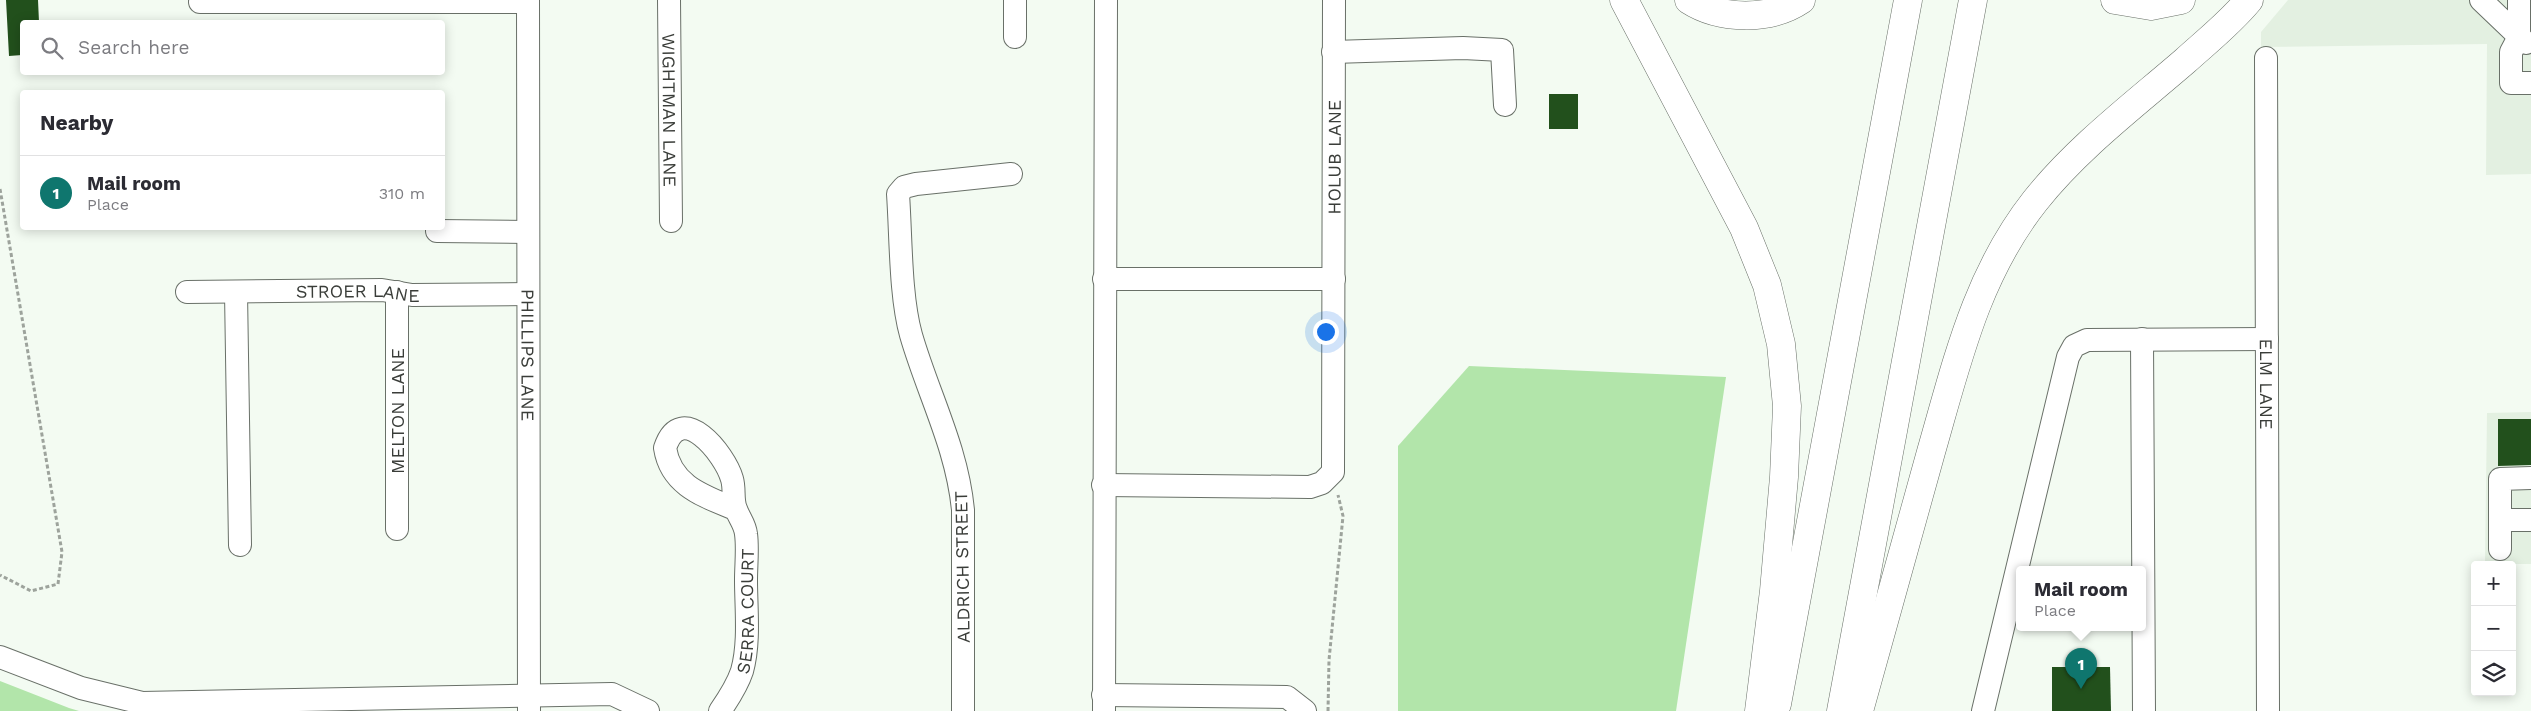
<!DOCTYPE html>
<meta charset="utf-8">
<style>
:root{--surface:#fff;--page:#f7f7f7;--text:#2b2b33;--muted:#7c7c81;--line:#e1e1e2;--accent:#0f766e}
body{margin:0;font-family:"Work Sans",sans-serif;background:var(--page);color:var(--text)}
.controls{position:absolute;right:15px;bottom:15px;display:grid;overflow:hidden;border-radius:5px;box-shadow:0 2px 12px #0003}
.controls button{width:45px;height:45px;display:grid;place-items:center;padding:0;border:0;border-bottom:1px solid var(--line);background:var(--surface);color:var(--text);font:25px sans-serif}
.you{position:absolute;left:1325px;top:331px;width:18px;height:18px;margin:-12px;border:4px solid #fff;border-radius:50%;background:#1a73e8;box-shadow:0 0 0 8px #1a73e833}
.badge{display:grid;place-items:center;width:32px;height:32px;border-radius:50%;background:var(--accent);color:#fff;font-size:16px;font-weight:700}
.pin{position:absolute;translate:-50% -41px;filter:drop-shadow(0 1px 2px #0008)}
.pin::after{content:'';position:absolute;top:26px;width:18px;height:15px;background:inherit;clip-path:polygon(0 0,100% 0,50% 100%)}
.popup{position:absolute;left:2016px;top:566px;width:130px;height:65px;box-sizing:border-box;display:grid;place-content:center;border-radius:5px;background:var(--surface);filter:drop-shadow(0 1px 4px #0005);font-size:16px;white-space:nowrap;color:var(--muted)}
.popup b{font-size:19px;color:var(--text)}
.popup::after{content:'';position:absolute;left:50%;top:100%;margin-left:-10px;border:10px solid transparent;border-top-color:var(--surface)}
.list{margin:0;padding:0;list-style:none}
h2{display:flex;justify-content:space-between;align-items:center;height:65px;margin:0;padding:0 20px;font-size:21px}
h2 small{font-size:16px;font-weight:400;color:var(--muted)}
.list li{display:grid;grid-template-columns:32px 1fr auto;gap:15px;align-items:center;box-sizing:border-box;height:75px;padding:0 20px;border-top:1px solid var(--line)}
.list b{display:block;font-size:19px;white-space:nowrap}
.list p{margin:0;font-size:16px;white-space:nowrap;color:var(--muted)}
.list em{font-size:16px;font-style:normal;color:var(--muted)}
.icon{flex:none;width:28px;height:28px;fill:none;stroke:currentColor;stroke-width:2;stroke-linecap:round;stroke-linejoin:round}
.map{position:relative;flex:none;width:2531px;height:711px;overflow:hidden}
.search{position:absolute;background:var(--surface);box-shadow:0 2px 12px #0003;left:20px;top:20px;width:425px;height:55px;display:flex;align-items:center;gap:12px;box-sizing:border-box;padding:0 18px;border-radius:5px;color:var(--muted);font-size:19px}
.panel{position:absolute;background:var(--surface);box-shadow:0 2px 12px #0003;left:20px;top:90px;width:425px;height:140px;border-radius:5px}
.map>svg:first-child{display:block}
</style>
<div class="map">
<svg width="2531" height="711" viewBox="0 0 2531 711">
<rect width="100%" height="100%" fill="#f3fbf2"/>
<!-- built -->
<g fill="#e3f0e1">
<polygon points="2288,0 2531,0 2531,174 2486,175 2487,44 2261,47 2261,32"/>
<polygon points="2531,412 2531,564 2485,564 2487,413"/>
</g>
<!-- green -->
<g fill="#b2e5aa">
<polygon points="1469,366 1726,377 1676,711 1398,711 1398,446"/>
<polygon points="0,681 69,708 79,711 0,711"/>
</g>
<!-- building -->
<g fill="#22501c">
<polygon points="6,0 38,0 39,22 22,22 22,55 9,56"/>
<rect x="1549" y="94" width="29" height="35"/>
<polygon points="2498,419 2531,419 2531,465 2498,466"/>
<polygon points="2052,667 2110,667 2111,711 2052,711"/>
</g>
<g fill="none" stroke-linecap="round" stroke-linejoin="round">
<defs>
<g id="minor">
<path id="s1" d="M528,0L529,711"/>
<path id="s2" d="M669,0L671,221"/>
<polyline points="1015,0 1015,37"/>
<polyline points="2481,0 2526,43"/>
<polyline points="2519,0 2519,37 2511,52 2511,83 2531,83"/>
<polyline points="200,2 528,2"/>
<polyline points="1333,52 1463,48 1502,50 1505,105"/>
<path id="s3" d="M2266,58L2268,711"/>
<polyline points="437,231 528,232"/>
<polyline points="1104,279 1334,279"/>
<path id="s4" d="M187,292L382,290L412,295L528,294"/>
<polyline points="236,292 240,545"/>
<polyline points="397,292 397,529"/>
<polyline points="2142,339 2144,711"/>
<path id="s5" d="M1103,485L1310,487L1322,483L1333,472L1334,0"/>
<polyline points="2500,520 2531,520"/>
<polyline points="2500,549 2500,479 2531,478"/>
<polyline points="0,657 81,688 142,703 612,694 648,711"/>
<polyline points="1103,695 1287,697 1305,711"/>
<path id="s6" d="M720,711C729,698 737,686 742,671C750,642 746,609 746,580C746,565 748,548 746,534C745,524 739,518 736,509C732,500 735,489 732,479C725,454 681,399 665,448C671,486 704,496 735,509"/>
<path d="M963,711V510C957,447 928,394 911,335C900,296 901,236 898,194L904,187L916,184L1011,174"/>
<polyline points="1104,711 1106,0"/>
<polyline points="1983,711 2068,357 2074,346 2087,340 2267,339"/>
</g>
<g id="highway">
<polyline points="1624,0 1744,228 1767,285 1781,344 1787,406 1784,477 1774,591 1759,711"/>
<path d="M1689,0C1720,20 1770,21 1801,0"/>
<polyline points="2115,0 2151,6 2181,0"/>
<polyline points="1777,704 1908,0"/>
<polyline points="1841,711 1973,0"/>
<path d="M1859,711C1883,625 1907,538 1931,452C1957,362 1976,276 2035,201C2077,148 2134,105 2185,61C2207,41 2230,23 2249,0"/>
</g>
</defs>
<!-- minor casing -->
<use href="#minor" stroke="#697068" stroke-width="24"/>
<!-- highway casing -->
<use href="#highway" stroke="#697068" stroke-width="29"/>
<!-- path -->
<g stroke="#9da39c" stroke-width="3" stroke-dasharray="4 2.5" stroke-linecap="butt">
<polyline points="0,189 62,552 58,584 31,591 0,575"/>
<polyline points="1328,711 1329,660 1343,516 1338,495"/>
</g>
<!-- minor -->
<use href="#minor" stroke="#fff" stroke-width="22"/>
<!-- highway -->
<use href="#highway" stroke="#fff" stroke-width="28"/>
</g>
<g text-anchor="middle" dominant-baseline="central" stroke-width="5" stroke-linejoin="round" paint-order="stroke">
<!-- street labels -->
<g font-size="18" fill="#3a3d39" stroke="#fff">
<text stroke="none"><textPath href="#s2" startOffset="110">WIGHTMAN LANE</textPath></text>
<text stroke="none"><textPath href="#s5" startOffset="550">HOLUB LANE</textPath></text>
<text stroke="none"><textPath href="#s4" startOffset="171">STROER LANE</textPath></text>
<text stroke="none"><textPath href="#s1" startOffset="355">PHILLIPS LANE</textPath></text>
<text stroke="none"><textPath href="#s3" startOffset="326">ELM LANE</textPath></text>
<text transform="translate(397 411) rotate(-90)">MELTON LANE</text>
<text transform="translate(962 567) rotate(-91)">ALDRICH STREET</text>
<text stroke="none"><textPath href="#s6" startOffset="106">SERRA COURT</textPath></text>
</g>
</g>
</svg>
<div class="controls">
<button>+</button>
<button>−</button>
<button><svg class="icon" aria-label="layers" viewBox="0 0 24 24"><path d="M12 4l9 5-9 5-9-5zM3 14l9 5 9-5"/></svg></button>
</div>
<div class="you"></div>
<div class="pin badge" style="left:2081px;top:689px">1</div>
<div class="popup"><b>Mail room</b>Place</div>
<div class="search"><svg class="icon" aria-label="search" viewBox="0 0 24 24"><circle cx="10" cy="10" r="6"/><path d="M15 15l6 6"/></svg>Search here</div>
<section class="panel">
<h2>Nearby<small></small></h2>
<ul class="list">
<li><span class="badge">1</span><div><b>Mail room</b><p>Place</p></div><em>310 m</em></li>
</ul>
</section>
</div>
